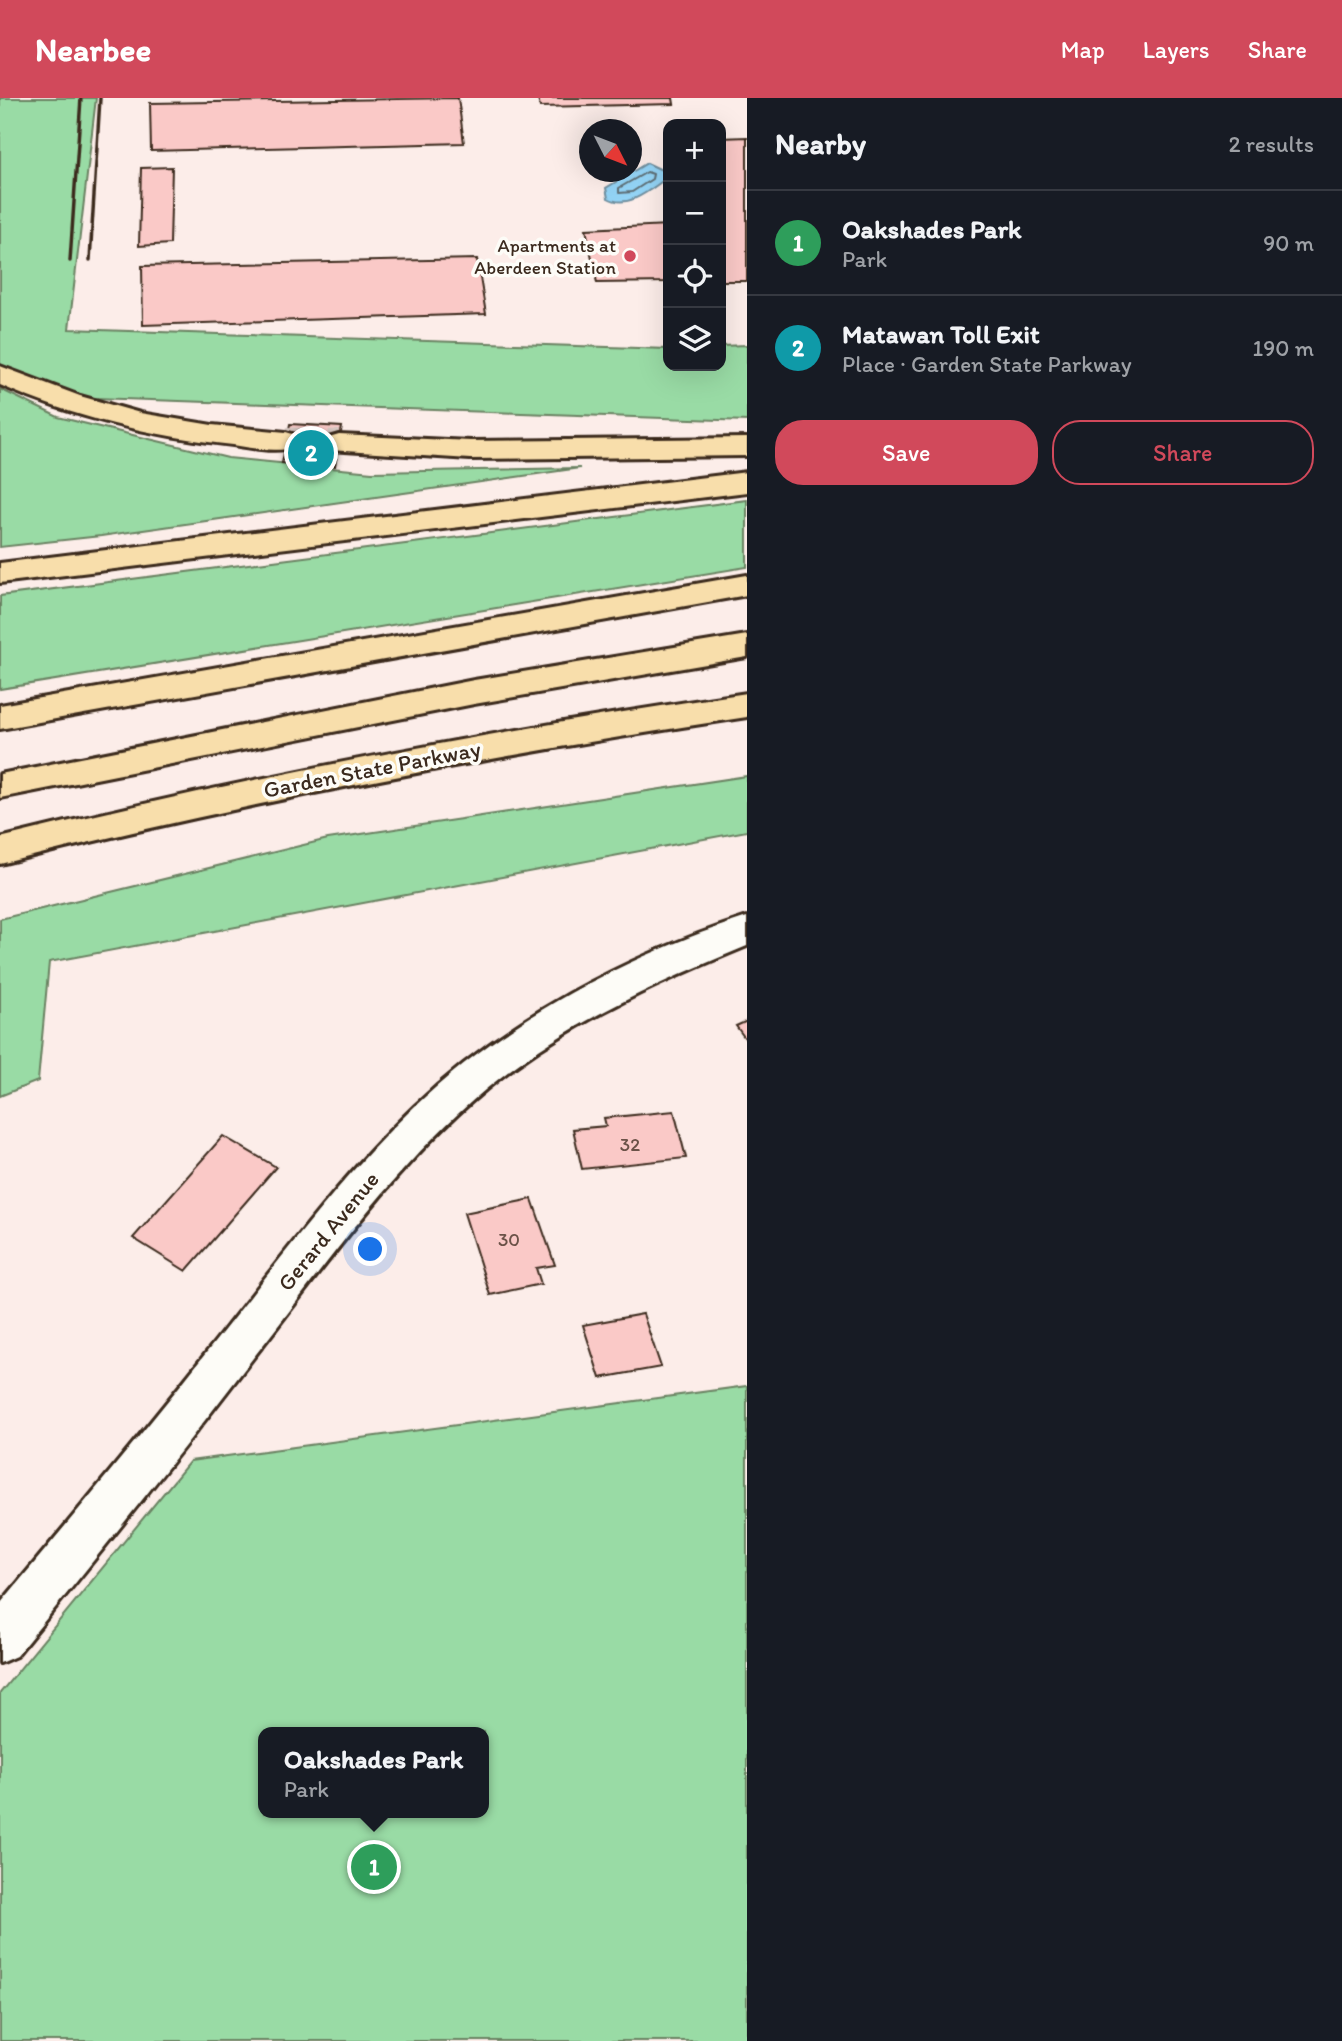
<!DOCTYPE html>
<meta charset="utf-8">
<style>
:root{--surface:#171b24;--page:#20242c;--text:#f1f3f6;--muted:#9ea1a6;--line:#363941;--accent:#d1495b}
body{margin:0;font-family:Itim,sans-serif;background:var(--page);color:var(--text)}
.controls{position:absolute;right:21px;top:21px;display:grid;overflow:hidden;border-radius:14px;box-shadow:0 7px 28px #0002}
.controls button{width:63px;height:63px;display:grid;place-items:center;padding:0;border:0;border-bottom:2px solid var(--line);background:var(--surface);color:var(--text);font:35px sans-serif}
.compass{position:absolute;left:579px;top:21px;width:63px;height:63px;border-radius:50%;background:var(--surface);box-shadow:0 7px 28px #0002;rotate:132deg}
.you{position:absolute;left:371px;top:1152px;width:24px;height:24px;margin:-18px;border:5px solid #fff;border-radius:50%;background:#1a73e8;box-shadow:0 0 0 10px #1a73e833}
.badge{display:grid;place-items:center;width:46px;height:46px;border-radius:50%;background:var(--accent);color:#fff;font-size:23px;font-weight:700}
.pin{position:absolute;translate:-50% -50%;border:4px solid #fff;box-shadow:0 2px 7px #0006}
.popup{position:absolute;left:258px;top:1629px;width:231px;height:91px;box-sizing:border-box;display:grid;place-content:center;border-radius:14px;background:var(--surface);filter:drop-shadow(0 2px 5px #0005);font-size:23px;white-space:nowrap;color:var(--muted)}
.popup b{font-size:26px;color:var(--text)}
.popup::after{content:'';position:absolute;left:50%;top:100%;margin-left:-14px;border:14px solid transparent;border-top-color:var(--surface)}
.list{margin:0;padding:0;list-style:none}
h2{display:flex;justify-content:space-between;align-items:center;height:91px;margin:0;padding:0 28px;font-size:30px}
h2 small{font-size:23px;font-weight:400;color:var(--muted)}
.list li{display:grid;grid-template-columns:46px 1fr auto;gap:21px;align-items:center;box-sizing:border-box;height:105px;padding:0 28px;border-top:2px solid var(--line)}
.list b{display:block;font-size:26px;white-space:nowrap}
.list p{margin:0;font-size:23px;white-space:nowrap;color:var(--muted)}
.list em{font-size:23px;font-style:normal;color:var(--muted)}
.actions{display:flex;gap:14px;padding:21px 28px}
.actions a{flex:1;padding:16px 0;border:2px solid var(--accent);border-radius:28px;text-align:center;font-size:24px;color:var(--accent)}
.actions .main{background:var(--accent);color:#fff}
.icon{flex:none;width:38px;height:38px;fill:none;stroke:currentColor;stroke-width:2;stroke-linecap:round;stroke-linejoin:round}
.map{position:relative;flex:none;width:747px;height:1943px;overflow:hidden}
header{display:flex;align-items:center;gap:42px;box-sizing:border-box;height:98px;padding:0 35px;background:var(--accent);color:#fff}
header strong{font-size:33px}
nav{display:flex;gap:38px;margin-inline-start:auto;font-size:24px}
main{display:flex}
aside{flex:1;background:var(--surface)}
.map>svg:first-child{display:block}
</style>
<header>
<strong>Nearbee</strong>
<nav><a>Map</a><a>Layers</a><a>Share</a></nav>
</header>
<main>
<div class="map">
<svg width="747" height="1943" viewBox="0 0 747 1943">
<rect width="100%" height="100%" fill="#fcede9"/>
<filter id="ink" filterUnits="userSpaceOnUse"><feTurbulence type="fractalNoise" baseFrequency=".0143" numOctaves="2"/><feDisplacementMap in="SourceGraphic" scale="14" xChannelSelector="R" yChannelSelector="G"/><feConvolveMatrix kernelMatrix="1 2 1 2 8 2 1 2 1" color-interpolation-filters="sRGB"/></filter>
<g filter="url(#ink)">
<!-- green -->
<g fill="#99dba5" stroke="#6a8262" stroke-width="2" fill-rule="evenodd">
<polygon points="0,0 96,0 69,231 668,251 668,268 721,268 721,248 747,247 747,323 66,299 0,270"/>
<polygon points="0,291 58,319 228,360 372,374 580,370 101,438 0,449"/>
<polygon points="747,402 747,469 0,591 0,498"/>
<polygon points="747,678 747,733 49,864 38,983 0,998 0,821 328,741"/>
<path d="M747,1288V1943H0V1595L190,1363ZM264,1634H484V1715H264Z"/>
</g>
<!-- water -->
<path fill="#93d3f5" stroke="#708f9f" stroke-width="2" d="M647,65L668,75V79C651,91 628,112 608,100L606,90Z"/>
<g fill="none" stroke-linecap="round" stroke-linejoin="round">
<!-- shore -->
<polygon stroke="#5e6e74" stroke-width="2" points="647,74 653,76 652,81 632,94 619,95 619,90"/>
</g>
<!-- building -->
<g fill="#fac9c7" stroke="#3b2a1e" stroke-width="2">
<polygon points="458,0 464,45 151,53 150,5"/>
<polygon points="538,0 673,0 674,6 540,9"/>
<polygon points="747,39 747,183 721,183 721,114 725,110 721,92 721,40"/>
<polygon points="172,69 170,146 139,148 141,70"/>
<polygon points="668,127 668,184 597,185 586,131"/>
<polygon points="477,161 486,216 143,227 142,168"/>
<polygon points="290,326 342,329 335,368 282,365"/>
<polygon points="747,923 747,943 736,928"/>
<polygon points="674,1013 686,1060 582,1071 573,1031 606,1028 604,1020"/>
<polygon points="223,1038 276,1069 186,1173 133,1140"/>
<polygon points="532,1101 555,1167 536,1170 541,1186 490,1197 464,1115"/>
<polygon points="643,1216 661,1269 600,1280 583,1227"/>
</g>
<g fill="none" stroke-linecap="round" stroke-linejoin="round">
<!-- motorway-tunnel -->
<polyline stroke="#d5c6c0" stroke-width="28" stroke-dasharray="28 14" stroke-linecap="butt" points="286,343 339,346"/>
<defs>
<path id="tertiary" d="M747,819V848C667,881 588,916 517,967C410,1045 334,1157 253,1260C176,1361 96,1460 16,1558L0,1565V1506C76,1415 152,1324 225,1231C285,1155 343,1077 414,1009C506,921 626,858 747,819Z"/>
<g id="motorway">
<path d="M0,268L80,298L140,315L212,327L286,334L296,337L301,343L296,349C276,355 253,350 233,347C152,338 74,320 0,287Z"/>
<polygon points="339,337 470,343 747,340 747,358 470,361 329,352 324,346 329,340"/>
<polygon points="747,374 747,394 0,485 0,465"/>
<polygon points="747,477 747,497 0,631 0,607"/>
<polygon points="747,537 747,559 474,606 0,700 0,676 474,582"/>
<path d="M747,595V619C495,657 247,704 0,766V740C247,679 496,632 747,595Z"/>
</g>
</defs>
<!-- tertiary casing -->
<use href="#tertiary" stroke="#3b2a1e" stroke-width="6"/>
<!-- motorway casing -->
<use href="#motorway" stroke="#3b2a1e" stroke-width="6"/>
<!-- tertiary -->
<use href="#tertiary" fill="#fdfcf7" fill-rule="evenodd"/>
<!-- motorway -->
<use href="#motorway" fill="#f8deab" fill-rule="evenodd"/>
<!-- rail -->
<g stroke="#3b2a1e" stroke-width="3.5">
<polyline points="90,162 100,0"/>
<polyline points="70,163 81,0"/>
</g>
</g>
</g>
<!-- markers -->
<circle fill="#d1495b" stroke="#fdfcf7" stroke-width="2.5" cx="630" cy="158" r="7"/>
<g text-anchor="middle" dominant-baseline="central" stroke-width="7" stroke-linejoin="round" paint-order="stroke">
<!-- far-poi labels -->
<g font-size="19" fill="#3b2a1e" stroke="#fdfcf7" text-anchor="end">
<text x="616" y="147">Apartments at<tspan x="616" dy="22">Aberdeen Station</tspan></text>
</g>
<!-- number labels -->
<g font-size="19" fill="#6b5248">
<text x="630" y="1046">32</text>
<text x="509" y="1141">30</text>
</g>
<!-- street labels -->
<g font-size="23" fill="#3b2a1e" stroke="#fdfcf7">
<text transform="translate(372 671) rotate(-11)">Garden State Parkway</text>
<text transform="translate(328 1133) rotate(-51)">Gerard Avenue</text>
</g>
</g>
</svg>
<div class="controls">
<button>+</button>
<button>−</button>
<button><svg class="icon" aria-label="locate" viewBox="0 0 24 24"><circle cx="12" cy="12" r="6"/><path d="M12 2v4M12 18v4M2 12h4M18 12h4"/></svg></button>
<button><svg class="icon" aria-label="layers" viewBox="0 0 24 24"><path d="M12 4l9 5-9 5-9-5zM3 14l9 5 9-5"/></svg></button>
</div>
<svg class="compass" viewBox="-18 -18 36 36"><path d="M0-13l5 13h-10z" fill="#e53935"/><path d="M0 13l5-13h-10z" fill="#9ea1a6"/></svg>
<div class="you"></div>
<div class="pin badge" style="left:374px;top:1769px;background:#2e9e5b">1</div>
<div class="popup"><b>Oakshades Park</b>Park</div>
<div class="pin badge" style="left:311px;top:355px;background:#0f9aa8">2</div>
</div>
<aside>
<h2>Nearby<small>2 results</small></h2>
<ul class="list">
<li><span class="badge" style="background:#2e9e5b">1</span><div><b>Oakshades Park</b><p>Park</p></div><em>90 m</em></li>
<li><span class="badge" style="background:#0f9aa8">2</span><div><b>Matawan Toll Exit</b><p>Place · Garden State Parkway</p></div><em>190 m</em></li>
</ul>
<div class="actions"><a class="main">Save</a><a>Share</a></div>
</aside>
</main>
